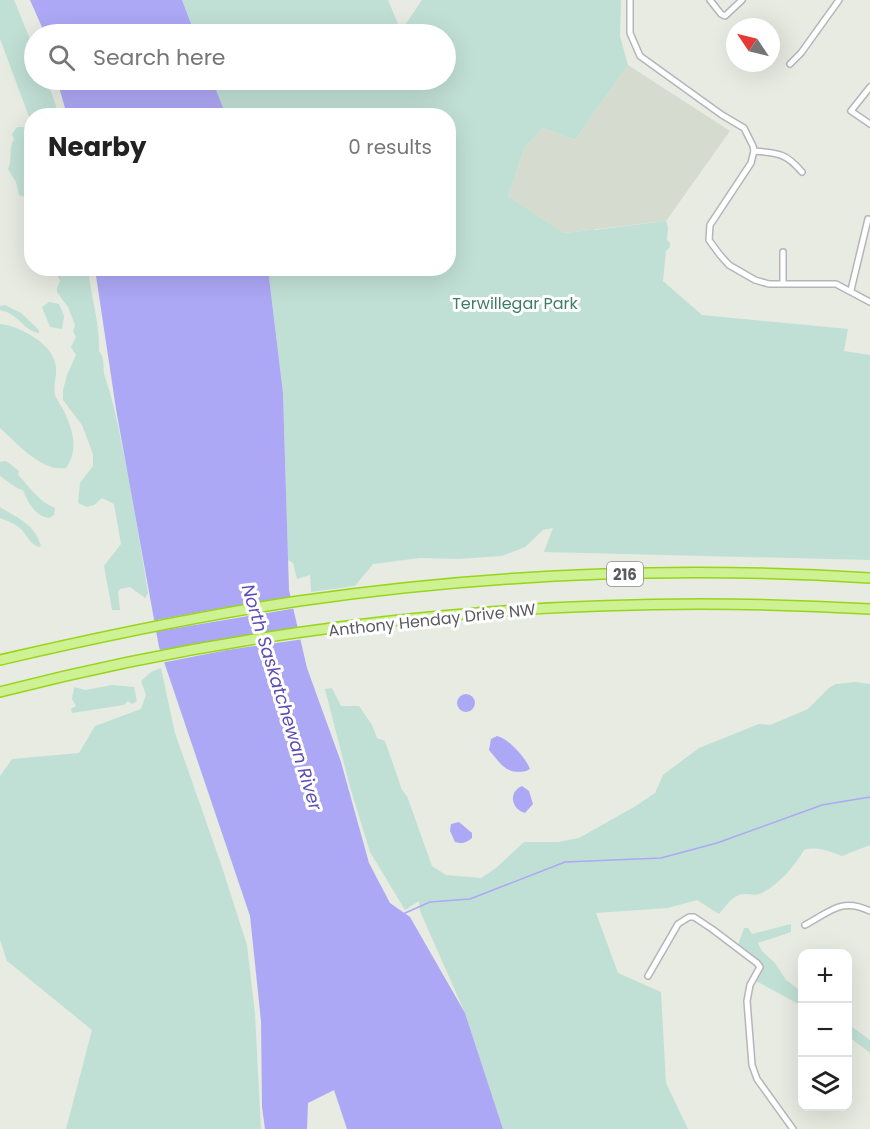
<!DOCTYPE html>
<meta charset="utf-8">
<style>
:root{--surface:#fff;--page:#f2f2f2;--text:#222;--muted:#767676;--line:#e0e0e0}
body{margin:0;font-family:Poppins,sans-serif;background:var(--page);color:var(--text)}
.controls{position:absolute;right:18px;bottom:18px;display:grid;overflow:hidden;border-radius:12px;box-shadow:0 6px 24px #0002}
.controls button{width:54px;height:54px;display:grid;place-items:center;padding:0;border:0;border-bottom:2px solid var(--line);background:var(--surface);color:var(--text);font:30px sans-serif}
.compass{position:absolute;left:726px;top:18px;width:54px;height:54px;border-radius:50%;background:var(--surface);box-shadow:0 6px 24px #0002;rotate:305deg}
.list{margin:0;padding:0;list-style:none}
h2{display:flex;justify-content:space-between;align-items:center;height:78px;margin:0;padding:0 24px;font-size:26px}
h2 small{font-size:20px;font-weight:400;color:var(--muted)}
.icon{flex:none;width:33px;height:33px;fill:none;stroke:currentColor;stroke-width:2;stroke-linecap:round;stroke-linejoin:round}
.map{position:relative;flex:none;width:870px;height:1129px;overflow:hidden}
.search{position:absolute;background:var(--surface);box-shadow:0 6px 24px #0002;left:24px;top:24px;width:432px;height:66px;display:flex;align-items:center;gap:15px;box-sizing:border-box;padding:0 21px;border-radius:33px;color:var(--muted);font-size:22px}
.panel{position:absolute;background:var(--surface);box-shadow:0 6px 24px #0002;left:24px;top:108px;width:432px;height:168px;border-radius:24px}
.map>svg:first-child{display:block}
</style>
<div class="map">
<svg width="870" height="1129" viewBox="0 0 870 1129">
<rect width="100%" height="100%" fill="#e7ebe2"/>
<!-- education -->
<polygon fill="#d6dbd0" points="628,65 730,131 666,221 564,233 508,196 525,147 543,128 575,140"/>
<!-- green -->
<g fill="#c1e0d5">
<polygon points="0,0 14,0 34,49 34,80 47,80 59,115 32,116 31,122 0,39"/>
<polygon points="182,0 388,0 401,31 422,0 621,0 620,36 628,65 575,140 543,128 525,147 508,196 564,233 590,230 593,227 594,230 666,221 668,228 667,240 670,243 670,247 666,251 663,281 702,315 848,329 844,351 870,355 870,560 544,552 553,528 543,530 525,547 502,556 459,559 420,558 373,564 355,586 311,592 310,575 297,579 293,563 288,560 283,393 268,269 448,268 448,116 226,115 212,80 446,80 446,34 195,34"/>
<path d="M17,127H25L28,131H31V233L28,228L31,220L25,197L19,195L16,182L8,169C13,158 8,149 14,139L12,134Z"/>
<path d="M59,269H88C91,297 100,323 99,351C106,359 102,368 105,377C116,409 121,442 128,475C135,515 142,554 148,593L145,598L130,587L120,589L118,592L120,610H112L104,566L121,544L114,504L102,498L94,505L87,507L78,503L80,483L93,466V454L82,425L63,400V390L67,375L76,355L71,347L76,337L73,331L75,325L68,307L57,292V288L60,281L58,277Z"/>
<polygon points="49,302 59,304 64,316 62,329 50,327 42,307"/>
<path d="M5,305L21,313L39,330V333C23,331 20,314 0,310V306Z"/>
<path d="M0,324C20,326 54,344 56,367C57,376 53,385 55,395C57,400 61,406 64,411C73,431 79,449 66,468C41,472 17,443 0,428Z"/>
<path d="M6,461L19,471L18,475C30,487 39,502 55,508L54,515L49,518C35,516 28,503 23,490L17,488L0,476V462Z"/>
<path d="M0,507C17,518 35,524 41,546L39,547C30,544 28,537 22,530C16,524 8,521 0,518Z"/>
<polygon points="161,668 175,733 222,867 247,945 255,1014 261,1129 66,1129 92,1030 7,961 0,940 0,776 12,759 79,753 95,726 141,709 146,695 141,681 151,672"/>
<path d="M855,682L870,684V845L842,856C828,851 818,846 804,850C794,867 780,883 762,893C756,896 750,894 744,894C732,895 726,906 719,914L697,900L668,908L596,913L618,973L661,992L666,1083L688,1129H503L465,1013L420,911L419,901L405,910L370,852L350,787L325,689L332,688L341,706H359L372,725L377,738L385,741L402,790L407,796L432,866L446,875L481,878L496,868L524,842H558L579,838L634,807L655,793L663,775L699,748L759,724L770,725L808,709L830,687L836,684Z"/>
<polygon points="112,685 134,687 137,701 132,704 128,701 124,705 72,713 71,709 76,706 72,699 74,687 85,690"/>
<polygon points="791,924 791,932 758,943 762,951 775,963 786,980 802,992 802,1006 756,981 762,968 758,960 738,945 744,928 748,928 752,934"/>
<polygon points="848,1024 870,1040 870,1053 848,1036"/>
</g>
<!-- water -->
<g fill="#ada8f5">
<polygon points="30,0 182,0 195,34 45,34"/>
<polygon points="57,80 212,80 226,115 67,115"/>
<polygon points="95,269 268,269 283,393 289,590 307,668 341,762 369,863 390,903 410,917 465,1013 503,1129 347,1129 334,1090 308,1103 307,1129 265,1129 262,1107 261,1021 250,916 159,647 116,409"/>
<circle cx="466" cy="703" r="9"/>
<path d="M497,736C508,738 526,758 530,769L526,771C506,775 501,764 489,750L491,739Z"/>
<path d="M522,786L529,791L533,804L525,813C511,809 508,792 522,786Z"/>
<path d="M459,822L472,833V838C466,843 462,844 455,842L450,831L451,824Z"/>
</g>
<!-- pier -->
<g fill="#e7ebe2">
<polygon points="294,597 297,608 153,632 151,621 216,609"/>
<polygon points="301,627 304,639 227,650 161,663 157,651"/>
</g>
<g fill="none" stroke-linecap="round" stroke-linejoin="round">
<!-- stream -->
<polyline stroke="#ada8f5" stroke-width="1.5" points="405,913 430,902 470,899 565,862 661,858 717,843 822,805 870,797"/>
<defs>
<g id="street">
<polyline points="630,0 630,33 640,56 722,115 744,128 753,146 754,151 751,163 710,225 709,240 720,255 729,265 755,280 769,284 836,284 870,302"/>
<polyline points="710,0 721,14 725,16 742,0"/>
<polyline points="790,64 801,53 839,0"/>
<polyline points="870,87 851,111 870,124"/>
<path d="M754,151C778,153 786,153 802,172"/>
<polyline points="783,282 783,252"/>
<polyline points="851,290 868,219"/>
<path d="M805,925C830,912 841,897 870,911"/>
<polyline points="648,976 678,924 689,917 694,917 712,929 757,963 760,967 750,985 747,1001 752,1065 757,1079 793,1129"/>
</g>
<g id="highway">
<path d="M0,660C99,637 198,616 299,601C487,574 680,566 870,578"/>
<path d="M0,692C282,619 580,592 870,609"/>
</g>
</defs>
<!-- street casing -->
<use href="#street" stroke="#b6b4bb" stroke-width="8"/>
<!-- highway casing -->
<use href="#highway" stroke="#98d518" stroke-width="12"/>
<!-- street -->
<use href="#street" stroke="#fff" stroke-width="5"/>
<!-- highway -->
<use href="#highway" stroke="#cdf193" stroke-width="9"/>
</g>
<g text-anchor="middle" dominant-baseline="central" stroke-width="6" stroke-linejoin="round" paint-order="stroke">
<!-- shield labels -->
<rect fill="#fff" stroke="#8c8c90" stroke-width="1.5" x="607" y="562" width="36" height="24" rx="4.5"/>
<g font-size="15" font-weight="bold" fill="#5b5a61">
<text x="625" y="574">216</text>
</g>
<!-- park labels -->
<g font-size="16" fill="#3d7d69" stroke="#fff">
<text x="515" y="303">Terwillegar Park</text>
</g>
<!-- street labels -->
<g font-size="16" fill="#5b5a61" stroke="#fff">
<text transform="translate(432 620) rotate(-6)">Anthony Henday Drive NW</text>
</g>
<!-- water labels -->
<g font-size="18" font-style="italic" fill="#5d4eb5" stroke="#fff">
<text transform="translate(282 697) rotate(73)">North Saskatchewan River</text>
</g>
</g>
</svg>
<div class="controls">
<button>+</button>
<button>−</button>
<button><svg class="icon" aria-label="layers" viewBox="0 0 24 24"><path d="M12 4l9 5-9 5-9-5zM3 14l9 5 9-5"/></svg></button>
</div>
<svg class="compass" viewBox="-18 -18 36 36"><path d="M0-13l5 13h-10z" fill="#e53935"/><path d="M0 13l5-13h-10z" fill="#767676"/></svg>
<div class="search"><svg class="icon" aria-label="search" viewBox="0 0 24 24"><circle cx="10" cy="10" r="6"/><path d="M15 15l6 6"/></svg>Search here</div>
<section class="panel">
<h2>Nearby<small>0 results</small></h2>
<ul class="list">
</ul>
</section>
</div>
